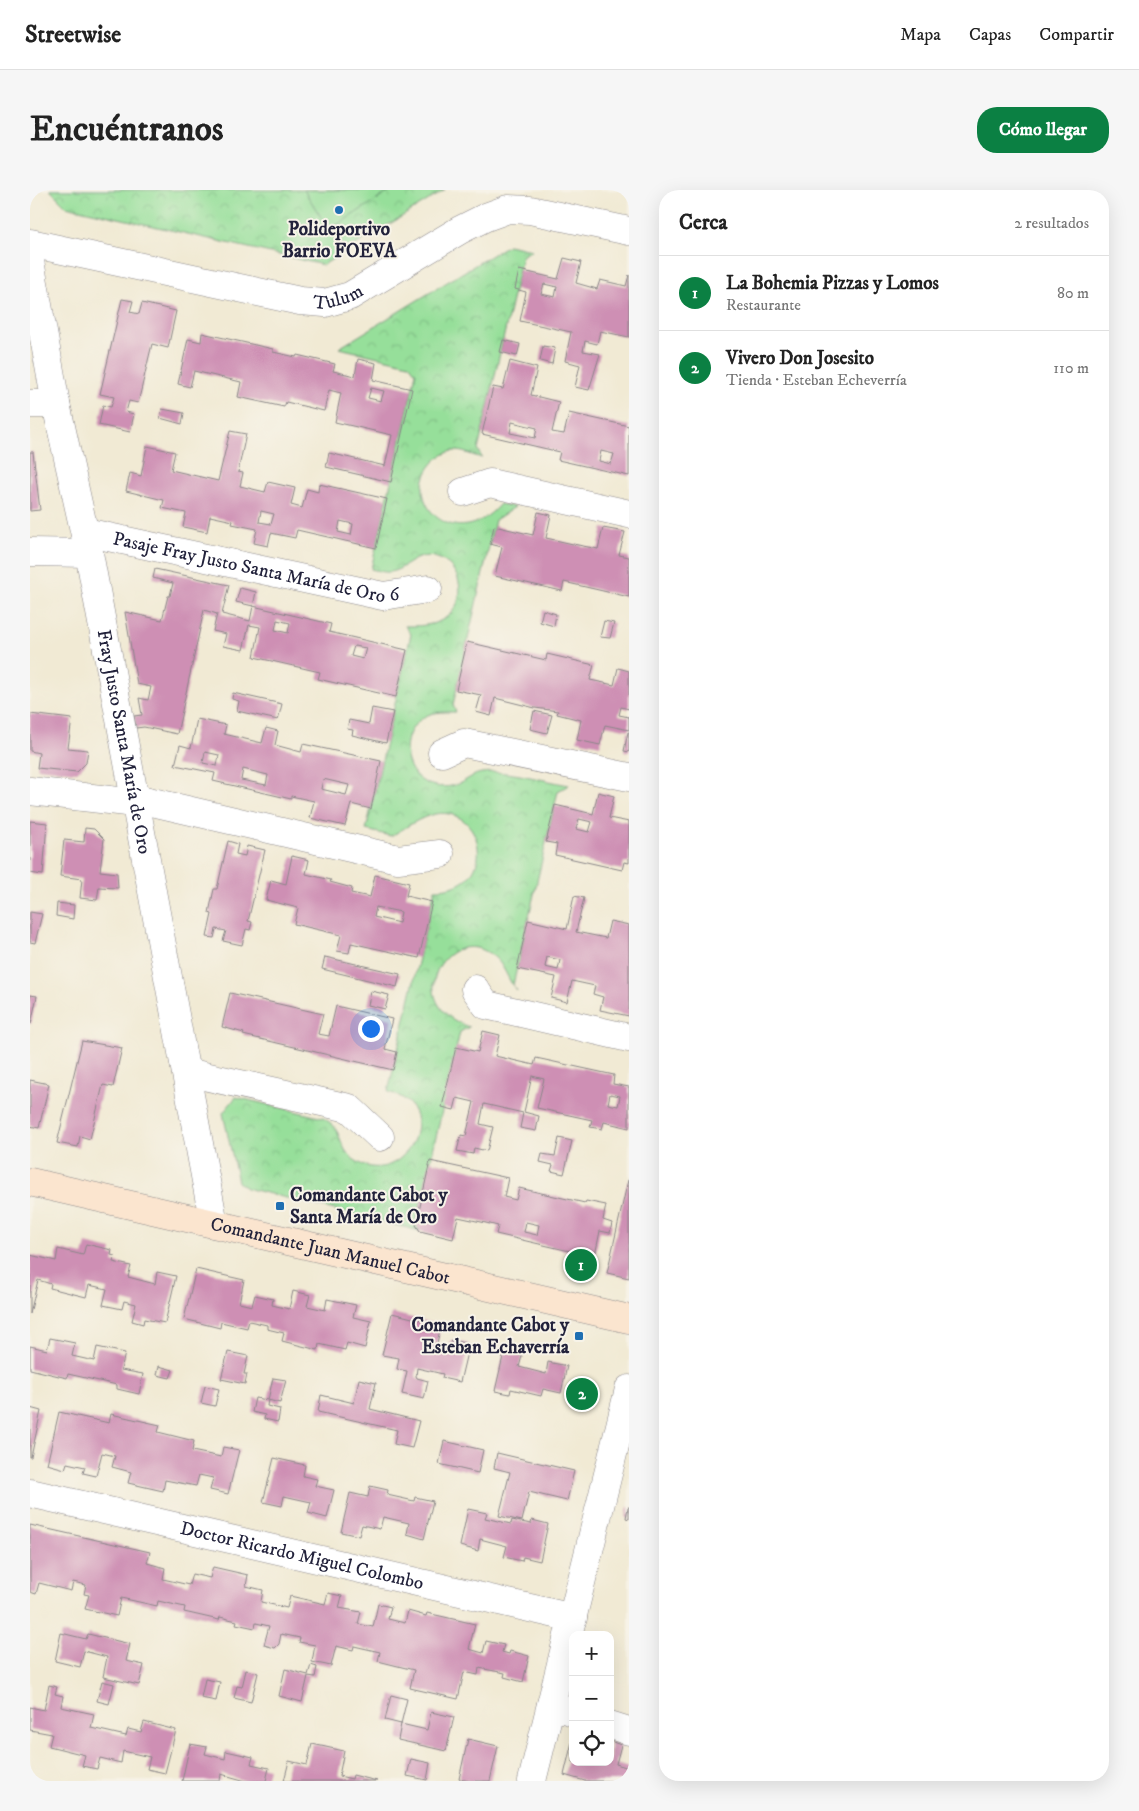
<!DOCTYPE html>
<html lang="es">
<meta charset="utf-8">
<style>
:root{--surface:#fff;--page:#f6f6f6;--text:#222;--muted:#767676;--line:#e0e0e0;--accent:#0b8043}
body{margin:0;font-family:"IM FELL DW Pica",serif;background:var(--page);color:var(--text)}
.controls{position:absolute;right:15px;bottom:15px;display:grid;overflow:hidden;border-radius:10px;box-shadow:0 5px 20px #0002}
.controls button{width:45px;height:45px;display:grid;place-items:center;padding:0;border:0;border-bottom:1px solid var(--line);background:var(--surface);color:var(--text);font:25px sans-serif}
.you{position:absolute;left:340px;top:838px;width:18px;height:18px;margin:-12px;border:4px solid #fff;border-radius:50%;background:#1a73e8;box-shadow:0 0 0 8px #1a73e833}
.badge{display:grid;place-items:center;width:32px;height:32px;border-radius:50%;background:var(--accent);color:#fff;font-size:16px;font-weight:700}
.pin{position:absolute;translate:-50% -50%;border:2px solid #fff;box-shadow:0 1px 5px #0006}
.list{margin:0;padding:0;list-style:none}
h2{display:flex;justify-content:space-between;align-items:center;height:65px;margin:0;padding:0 20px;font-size:21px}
h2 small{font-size:16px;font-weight:400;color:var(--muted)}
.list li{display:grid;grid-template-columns:32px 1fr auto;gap:15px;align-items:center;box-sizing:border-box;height:75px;padding:0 20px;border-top:1px solid var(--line)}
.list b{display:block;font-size:19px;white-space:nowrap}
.list p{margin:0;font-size:16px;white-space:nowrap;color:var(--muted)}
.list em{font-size:16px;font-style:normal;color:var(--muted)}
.icon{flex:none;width:28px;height:28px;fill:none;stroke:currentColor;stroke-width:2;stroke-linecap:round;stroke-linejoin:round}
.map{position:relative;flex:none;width:599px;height:1591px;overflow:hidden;border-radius:20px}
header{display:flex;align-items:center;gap:30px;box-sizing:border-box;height:70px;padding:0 25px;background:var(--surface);border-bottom:1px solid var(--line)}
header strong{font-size:24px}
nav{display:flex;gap:28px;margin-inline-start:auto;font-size:18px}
.intro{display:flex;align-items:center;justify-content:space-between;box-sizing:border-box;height:120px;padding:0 30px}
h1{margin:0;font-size:35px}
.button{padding:12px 22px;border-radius:20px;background:var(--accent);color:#fff;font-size:18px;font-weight:700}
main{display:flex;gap:30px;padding:0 30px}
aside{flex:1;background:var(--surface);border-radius:20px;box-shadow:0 5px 20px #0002}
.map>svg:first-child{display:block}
</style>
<header>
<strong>Streetwise</strong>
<nav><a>Mapa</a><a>Capas</a><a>Compartir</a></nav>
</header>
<div class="intro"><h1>Encuéntranos</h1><a class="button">Cómo llegar</a></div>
<main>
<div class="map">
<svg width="599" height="1591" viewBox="0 0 599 1591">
<defs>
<pattern id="park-crowns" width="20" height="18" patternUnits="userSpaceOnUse" patternTransform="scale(1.25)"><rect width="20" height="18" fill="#96df9a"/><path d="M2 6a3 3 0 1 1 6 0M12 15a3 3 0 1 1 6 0" fill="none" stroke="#81bf86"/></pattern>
</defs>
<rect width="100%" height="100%" fill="#f7f3e8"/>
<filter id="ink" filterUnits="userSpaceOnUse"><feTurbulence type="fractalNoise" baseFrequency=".02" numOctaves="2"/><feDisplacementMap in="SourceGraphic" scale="10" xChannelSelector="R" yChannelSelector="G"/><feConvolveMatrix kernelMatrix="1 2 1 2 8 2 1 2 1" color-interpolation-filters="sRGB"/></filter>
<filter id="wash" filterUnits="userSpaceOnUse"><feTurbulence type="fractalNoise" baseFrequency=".0096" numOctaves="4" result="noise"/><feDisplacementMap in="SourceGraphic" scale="20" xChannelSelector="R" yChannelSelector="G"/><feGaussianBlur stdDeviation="1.12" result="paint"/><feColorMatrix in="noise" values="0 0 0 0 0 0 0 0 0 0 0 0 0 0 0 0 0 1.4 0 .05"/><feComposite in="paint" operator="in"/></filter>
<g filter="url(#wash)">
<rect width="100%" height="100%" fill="#f1ead4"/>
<!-- park -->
<g fill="url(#park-crowns)" stroke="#5c806a">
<polygon points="20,0 415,0 293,75 36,16"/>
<path d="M478,55L502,60L492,66L448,260L452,268C444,266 431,260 423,261C417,262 410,266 406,270C367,306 423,369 470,314L485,317L465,330L423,515L426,522C413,522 400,521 390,530C371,545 372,576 391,590C401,597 416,599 428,594C436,591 443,584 452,583C475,579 515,591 539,595L528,601L483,795L487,801C477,790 475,775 463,766C419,731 368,812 439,837L430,842L386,1035L390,1041L216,998L208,992L193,923L206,907L293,928C296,930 300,932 303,935C311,945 311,959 322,968C370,1006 420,917 358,902L405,699C470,699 455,615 405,624C390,627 374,639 361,646L336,640L381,444L375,436C388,436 401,436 412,430C437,417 435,380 410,369C386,359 378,379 360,382C355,383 346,380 341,379L386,183L379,174L309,158Z"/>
</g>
<!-- garden -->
<polygon fill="#96df9a" stroke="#5c806a" points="274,0 362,0 299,40"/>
<g id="blocks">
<!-- building -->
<g fill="#ce8fb4" fill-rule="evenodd">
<path d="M534,68L551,72L546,93L567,99L570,90L596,96L599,85V147L570,141L567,154L555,151L553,161L570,164L559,200L545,197L550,175L535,171L541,142L490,131L496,102L485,99L489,80L528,89ZM514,94L527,97L525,107L511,104Z"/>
<polygon points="92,109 103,111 100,122 109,124 112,113 146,121 138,158 122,154 108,213 99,211 96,222 104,224 100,242 69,235 73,215 81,217 84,207 70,204"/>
<path d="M172,143L243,159V162L266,167L267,165L305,174L303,181L325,186L328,169L346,173L343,190L382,199L361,292L296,277L299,263L355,276L362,245L305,232L311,203L299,200L294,221L256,212L254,217L208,207L211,192L164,181L160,197L148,194L158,149L171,152ZM341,198L354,201L351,211L338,208Z"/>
<polygon points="473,150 490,154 487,166 470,162"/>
<polygon points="513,156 525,158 522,174 510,171"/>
<path d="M480,171L507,178L501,205L529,212L522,242L534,244L539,223L599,236V286L528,270L530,262L452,244L463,197L473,199ZM482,232L507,238L505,248L480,243ZM571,261L584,264L581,274L569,271Z"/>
<polygon points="132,219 154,223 152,234 130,228"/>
<path d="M200,241L216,244L208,282L213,283L210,296L235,302L238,292L265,298L261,315L272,318L277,299L288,302L289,294L357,309L346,358L267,340L265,348L241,343L238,356L224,353L227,339L202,334L203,331L180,326L177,342L153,337L156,323L132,318L134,310L96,301L100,283L111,286L117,256L145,262L141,280L188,291ZM231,321L244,324L241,334L229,332ZM310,331L323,334L321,345L308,342Z"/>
<polygon points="0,262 3,262 10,320 0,321"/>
<polygon points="508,322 521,325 516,348 543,354 568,359 573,338 595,342 589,365 599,367 599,407 534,392 532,401 465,386 472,357 460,354 464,336 503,345"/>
<path d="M125,379L199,395L192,424L220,431L223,416L301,434L299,442L377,460L366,507L288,489L290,482L224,467L230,437L219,435L213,460L193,456L196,444L183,441L187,424L174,420L147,544L114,537L106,538L104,526L112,525L109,508L118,510L121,497L107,494L95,422L132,430L138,406H140L143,393L123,388ZM247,430L260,433L258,443L245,440ZM324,456L336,458L333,469L321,466Z"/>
<polygon points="210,398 226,402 223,416 206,412"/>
<polygon points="513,420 526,424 524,436 510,432"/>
<polygon points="574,431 584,433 580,448 570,447"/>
<polygon points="437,452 516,470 517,464 564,475 560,490 584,495 588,478 599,481 599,519 591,517 589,525 599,527 599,540 575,535 570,555 547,550 551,530 527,524 528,521 505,518 465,508 461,526 446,522 451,505 426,500"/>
<polygon points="203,503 252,514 248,530 207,521 209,511 202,509"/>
<polygon points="342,518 363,522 356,553 322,545 323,540 317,539 319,530 339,534"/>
<polygon points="504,521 522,525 517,543 500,539"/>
<polygon points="0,524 42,529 38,558 58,560 56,573 47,582 7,578 9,563 0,561"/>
<path d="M167,529L196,535L194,544L232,553L236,538L248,541L245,555L271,562L273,554L351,571L341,619L321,614L315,636L280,628L284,611L261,606V609L183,591L185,583L145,575L150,555L161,558ZM175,562L189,565L187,576L173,573ZM213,579L238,585L236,595L211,590ZM293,589L319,595L316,605L291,599Z"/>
<polygon points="598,542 599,542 599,562 594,561"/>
<path d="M568,602L584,606L579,628L599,632V673L594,672L592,680L525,665L527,654L516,652L525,615L563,624ZM549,629L562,632L559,642L546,639Z"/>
<polygon points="0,631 17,633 13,685 0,683"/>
<polygon points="55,638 64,639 74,649 70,681 87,683 88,698 69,697 67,710 50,708 52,689 30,686 34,650 54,652"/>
<polygon points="198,651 208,654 206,664 215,666 217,656 235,660 218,731 222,732 220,740 216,739 212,755 193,751 196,741 186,739 184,748 177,747 182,724 179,723 184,699 187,699"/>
<path d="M262,666L279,670L276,684L301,690L300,692L322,698L321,703L340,707L345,685L379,693L376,706L402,712L389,768L321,753L319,763L307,761L311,745L264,734L268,718L236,710L241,690L256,694ZM346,717L371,722L369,733L344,727Z"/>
<path d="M544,706L554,708L546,742L576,748L580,731L599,735V826L570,820L573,807L563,804L565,796L542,791L537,812L521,808L526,787L487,779L498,730L537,739ZM517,767L530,770L528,780L515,777Z"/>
<polygon points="27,713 44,715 43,729 26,726"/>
<polygon points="0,722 12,724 5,753 0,752"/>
<polygon points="295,767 370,784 367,797 292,779"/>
<polygon points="341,801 359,805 355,819 338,815"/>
<polygon points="200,803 293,824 288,844 299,846 306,816 362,829 355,859 367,862 363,880 213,845 214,843 192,837"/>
<polygon points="0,805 7,806 1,834 0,834"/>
<path d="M453,841L470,845L465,866L504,875L506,868L584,885L583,894L599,897V938L574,932L572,939L560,937L562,930L507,918L514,889L502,886L494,922L509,926L506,941L490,938L493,923L454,914L450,934L463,937L457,961L444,958L443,964L427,961L431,945L436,946L444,912L427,908L424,920L412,917L426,857L448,862ZM580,904L590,906L588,916L578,914Z"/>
<polygon points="52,851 92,858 83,897 73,895 60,949 50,946 48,957 27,953"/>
<polygon points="0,890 19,894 9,938 0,936"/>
<polygon points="529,948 542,951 534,984 521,981 523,975 510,972 512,964 525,966"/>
<path d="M400,971L478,988L474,1007L486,1010L489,998L555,1013L556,1011L576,1015L573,1030L582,1033L580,1043L570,1041L562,1080L541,1075L544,1062L466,1044L468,1036L456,1033L428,1027L423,1049L390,1041L386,1035ZM496,1032L509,1035L507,1045L494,1042Z"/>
<polygon points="598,990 599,990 599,1088 577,1083"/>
<polygon points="56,1054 82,1060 81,1065 85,1066 83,1072 101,1076 98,1087 125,1094 127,1082 146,1086 135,1133 114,1129 113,1134 102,1131 106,1114 94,1111 92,1119 73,1115 77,1099 59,1095 56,1107 20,1098 21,1094 8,1090 0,1124 0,1065 26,1071 28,1059 53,1065"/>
<polygon points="166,1079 214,1090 209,1113 222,1116 225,1105 243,1109 242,1115 259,1119 263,1101 280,1105 277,1116 295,1120 297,1109 326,1115 323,1127 341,1131 335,1158 317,1153 315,1160 289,1154 288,1160 252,1151 254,1143 237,1139 237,1135 219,1131 217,1138 191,1132 190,1138 154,1129"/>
<polygon points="362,1123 411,1135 406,1158 418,1161 421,1150 439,1154 430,1192 412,1188 413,1184 387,1178 386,1186 387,1188 398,1191 394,1209 372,1204 377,1181 367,1179 369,1168 352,1165"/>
<polygon points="20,1148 45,1153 42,1166 64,1171 67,1157 95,1163 91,1180 113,1184 109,1204 87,1199 87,1195 38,1184 37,1188 0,1179 0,1156 17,1160"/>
<polygon points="198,1162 218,1166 214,1184 217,1184 215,1194 191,1189"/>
<polygon points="474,1162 492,1166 489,1177 516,1184 518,1172 537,1176 531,1203 513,1199 511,1206 481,1199 480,1204 465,1201"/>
<polygon points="129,1176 143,1180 140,1188 127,1185"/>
<polygon points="243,1188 256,1190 250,1213 238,1210 237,1216 250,1219 248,1232 234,1229 235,1225 222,1222 225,1208 238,1210"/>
<polygon points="329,1189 346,1193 340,1219 389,1231 382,1258 364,1254 367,1240 288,1222 291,1205 324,1213"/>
<polygon points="175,1196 189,1199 185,1216 171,1213"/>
<polygon points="0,1218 11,1221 1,1267 0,1267"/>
<polygon points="29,1222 79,1233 81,1224 130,1235 128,1242 164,1251 162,1261 191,1267 193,1257 209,1260 198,1304 180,1300 183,1288 169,1285 166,1296 135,1290 133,1301 98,1293 101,1282 82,1277 85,1266 72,1263 66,1286 53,1283 55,1277 37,1273 35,1279 17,1274"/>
<polygon points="414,1251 453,1260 448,1283 409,1274"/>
<polygon points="467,1263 544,1281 537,1311 499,1302 492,1331 469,1326 480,1282 464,1278"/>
<polygon points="244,1268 275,1275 273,1286 287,1289 285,1296 304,1300 297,1328 278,1323 281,1312 254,1306 252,1316 233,1312"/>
<polygon points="340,1296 358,1300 357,1305 384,1311 385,1307 403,1311 394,1349 377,1344 379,1333 353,1327 350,1339 332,1335 329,1346 311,1342 320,1303 338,1307"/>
<polygon points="598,1317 599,1317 599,1329 596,1328"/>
<polygon points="438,1319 457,1323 455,1328 481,1334 482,1330 501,1334 502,1330 518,1334 510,1371 493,1367 492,1371 474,1367 477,1356 450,1349 448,1361 430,1356"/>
<polygon points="0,1335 120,1362 117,1373 135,1378 133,1389 159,1395 162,1384 180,1388 183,1377 218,1385 216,1396 233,1400 231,1412 257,1418 260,1406 295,1414 298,1403 312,1406 309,1418 331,1422 328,1434 343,1437 348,1414 361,1417 358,1429 375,1433 378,1421 396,1426 397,1423 445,1434 439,1459 453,1463 456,1451 474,1455 472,1462 479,1464 480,1461 499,1466 493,1492 474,1487 475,1483 449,1478 448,1485 434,1482 428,1509 380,1498 384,1480 348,1471 350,1462 324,1456 323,1460 306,1456 301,1476 282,1472 285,1455 269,1452 270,1448 251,1444 249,1454 245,1458 234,1455 239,1436 226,1433 225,1438 206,1434 207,1431 190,1427 189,1430 154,1422 155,1417 128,1411 127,1416 91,1408 87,1426 55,1419 59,1405 54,1404 56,1395 43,1392 41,1401 9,1393 6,1404 0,1402"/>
<polygon points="31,1443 56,1449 58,1444 100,1454 96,1471 114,1475 109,1495 73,1487 77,1467 54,1461 50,1477 25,1471"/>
<polygon points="281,1475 287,1477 285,1487 278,1486 272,1512 249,1506 255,1479 278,1485"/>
<polygon points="216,1480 228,1483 221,1512 204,1508 207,1496 212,1497"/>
<polygon points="175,1489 190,1492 186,1511 171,1508"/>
<polygon points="72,1491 84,1494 79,1514 67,1511"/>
<polygon points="19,1495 27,1497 25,1504 33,1506 31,1517 64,1524 61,1538 96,1546 98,1539 111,1542 114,1532 146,1540 135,1583 117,1579 120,1567 93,1561 91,1573 70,1568 67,1579 52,1576 55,1565 19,1556 22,1544 0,1540 0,1517 14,1520"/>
<polygon points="361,1505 377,1509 371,1534 397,1540 401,1522 424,1527 416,1561 368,1550 371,1534 355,1530"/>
<polygon points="438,1549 468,1556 460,1591 440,1591 429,1589"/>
<polygon points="580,1551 591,1555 586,1574 599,1578 599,1591 555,1591 534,1585 542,1552 543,1572 580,1572"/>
<polygon points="160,1554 177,1557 175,1564 195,1569 196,1561 223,1567 221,1574 239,1578 236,1591 216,1591 191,1584 190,1591 152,1591"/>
<polygon points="282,1554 314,1561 309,1586 322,1589 323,1585 347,1591 254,1591 259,1571 277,1575"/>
<polygon points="381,1569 400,1573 397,1590 377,1586"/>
</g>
</g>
</g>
<g filter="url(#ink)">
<use href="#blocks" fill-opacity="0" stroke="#8a8688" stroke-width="1"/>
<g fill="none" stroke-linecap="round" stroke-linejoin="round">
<defs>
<g id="minor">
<path id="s1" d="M0,53L270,111L295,113L320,106L430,40L456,27L478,19L500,20L599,41"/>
<path id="s2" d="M0,71L26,214L59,363L184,1034"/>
<polyline points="0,214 26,214"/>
<polyline points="433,302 460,293 599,324"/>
<path id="s3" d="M55,342L353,406L398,399"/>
<polyline points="0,362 59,363"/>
<polyline points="412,563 434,553 599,587"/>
<polyline points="0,601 106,613"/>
<polyline points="105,608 368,669 410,664"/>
<polyline points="445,799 456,815 599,848"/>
<polyline points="156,882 319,918 350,947"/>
<path id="s4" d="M0,1303L543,1428"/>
<polyline points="521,1515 543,1522"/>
<polyline points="580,1535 599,1541"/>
<polyline points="502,1591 599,1199"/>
</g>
<g id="secondary">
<path id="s5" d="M0,992L599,1129"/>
</g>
</defs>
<!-- minor casing -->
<use href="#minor" stroke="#8a8688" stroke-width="29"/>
<!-- secondary casing -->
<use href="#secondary" stroke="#8a8688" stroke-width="29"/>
<!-- minor -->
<use href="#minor" stroke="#fff" stroke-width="28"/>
<!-- secondary -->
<use href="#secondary" stroke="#fbe5cf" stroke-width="28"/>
</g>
</g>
<!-- markers -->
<g fill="#1f6fb2" stroke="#f7f3e8" stroke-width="2">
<circle cx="309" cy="20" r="5"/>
<rect x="245" y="1011" width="10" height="10" rx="2.5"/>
<rect x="544" y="1141" width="10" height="10" rx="2.5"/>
</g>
<g text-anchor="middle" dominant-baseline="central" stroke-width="4" stroke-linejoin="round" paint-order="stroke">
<!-- poi labels -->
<g font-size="19" font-weight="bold" fill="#22223b" stroke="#f7f3e8">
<text x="309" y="39">Polideportivo<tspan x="309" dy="22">Barrio FOEVA</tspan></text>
<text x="260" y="1005" text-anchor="start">Comandante Cabot y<tspan x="260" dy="22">Santa María de Oro</tspan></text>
<text x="539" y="1135" text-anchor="end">Comandante Cabot y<tspan x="539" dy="22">Esteban Echaverría</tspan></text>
</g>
<!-- street labels -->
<g font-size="19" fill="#22223b" stroke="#f7f3e8">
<text stroke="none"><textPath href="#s1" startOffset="315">Tulum</textPath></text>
<text stroke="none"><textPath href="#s3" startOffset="175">Pasaje Fray Justo Santa María de Oro 6</textPath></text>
<text stroke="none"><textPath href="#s2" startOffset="490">Fray Justo Santa María de Oro</textPath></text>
<text stroke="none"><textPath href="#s5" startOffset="308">Comandante Juan Manuel Cabot</textPath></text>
<text stroke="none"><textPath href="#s4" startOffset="279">Doctor Ricardo Miguel Colombo</textPath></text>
</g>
</g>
</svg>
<div class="controls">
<button>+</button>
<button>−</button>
<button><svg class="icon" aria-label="locate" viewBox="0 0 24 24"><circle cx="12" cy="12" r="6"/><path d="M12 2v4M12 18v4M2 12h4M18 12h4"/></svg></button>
</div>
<div class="you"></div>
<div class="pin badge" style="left:551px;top:1075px">1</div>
<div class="pin badge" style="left:552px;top:1204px">2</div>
</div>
<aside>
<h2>Cerca<small>2 resultados</small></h2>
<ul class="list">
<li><span class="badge">1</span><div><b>La Bohemia Pizzas y Lomos</b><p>Restaurante</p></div><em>80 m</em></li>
<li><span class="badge">2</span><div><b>Vivero Don Josesito</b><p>Tienda · Esteban Echeverría</p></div><em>110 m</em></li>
</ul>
</aside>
</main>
